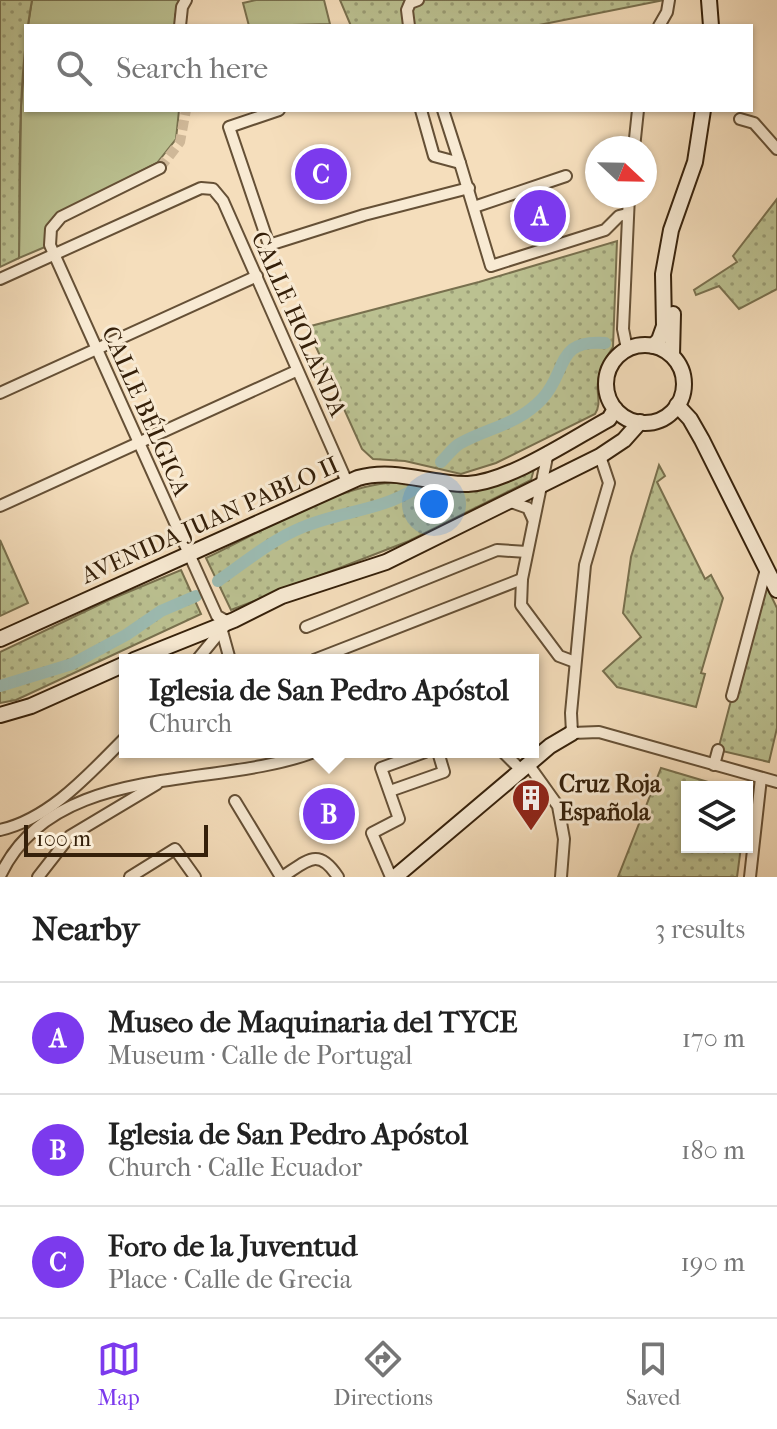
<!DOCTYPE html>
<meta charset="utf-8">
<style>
:root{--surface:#fff;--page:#f6f6f6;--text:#222;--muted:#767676;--line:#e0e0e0;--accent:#7c3aed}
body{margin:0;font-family:"IM FELL French Canon",serif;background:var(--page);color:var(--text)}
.controls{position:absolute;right:24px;bottom:24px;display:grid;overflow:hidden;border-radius:0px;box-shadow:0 2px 6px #0004}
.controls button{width:72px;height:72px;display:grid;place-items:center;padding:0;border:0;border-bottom:2px solid var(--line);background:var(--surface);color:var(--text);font:40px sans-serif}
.compass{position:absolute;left:585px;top:136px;width:72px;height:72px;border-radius:50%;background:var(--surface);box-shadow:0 2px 6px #0004;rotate:112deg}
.scale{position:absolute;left:24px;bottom:20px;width:184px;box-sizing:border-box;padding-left:8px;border:4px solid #35200a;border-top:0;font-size:22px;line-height:28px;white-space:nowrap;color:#35200a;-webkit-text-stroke:6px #f8ead3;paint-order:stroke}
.you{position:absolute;left:434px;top:504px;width:28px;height:28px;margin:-20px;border:6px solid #fff;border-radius:50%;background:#1a73e8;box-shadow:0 0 0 12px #1a73e833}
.badge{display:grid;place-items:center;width:52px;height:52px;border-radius:50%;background:var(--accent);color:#fff;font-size:26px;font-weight:700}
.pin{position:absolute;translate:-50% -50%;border:4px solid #fff;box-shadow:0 2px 8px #0006}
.popup{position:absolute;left:119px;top:654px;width:420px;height:104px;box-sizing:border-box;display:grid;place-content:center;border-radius:0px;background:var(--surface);filter:drop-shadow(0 2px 6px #0005);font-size:26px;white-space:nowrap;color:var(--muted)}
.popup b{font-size:30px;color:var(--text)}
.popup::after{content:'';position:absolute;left:50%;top:100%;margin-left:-16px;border:16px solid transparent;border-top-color:var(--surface)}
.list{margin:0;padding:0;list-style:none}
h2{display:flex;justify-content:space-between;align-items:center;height:104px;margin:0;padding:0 32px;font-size:34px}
h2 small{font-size:26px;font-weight:400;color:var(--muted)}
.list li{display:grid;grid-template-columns:52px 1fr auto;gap:24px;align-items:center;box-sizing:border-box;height:112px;padding:0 32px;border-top:2px solid var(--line)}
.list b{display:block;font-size:30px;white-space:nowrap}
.list p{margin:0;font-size:26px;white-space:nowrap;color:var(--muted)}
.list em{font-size:26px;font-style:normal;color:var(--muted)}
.icon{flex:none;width:44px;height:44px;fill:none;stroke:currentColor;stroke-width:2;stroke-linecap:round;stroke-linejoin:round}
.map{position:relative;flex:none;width:777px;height:877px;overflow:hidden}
.search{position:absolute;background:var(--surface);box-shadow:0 2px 6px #0004;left:24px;right:24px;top:24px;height:88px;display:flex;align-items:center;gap:20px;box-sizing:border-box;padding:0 28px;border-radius:0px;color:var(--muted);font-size:30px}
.sheet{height:440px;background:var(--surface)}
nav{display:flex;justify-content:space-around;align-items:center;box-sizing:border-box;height:112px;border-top:2px solid var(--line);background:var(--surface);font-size:22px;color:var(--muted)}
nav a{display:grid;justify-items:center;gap:4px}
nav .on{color:var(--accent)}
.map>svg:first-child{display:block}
</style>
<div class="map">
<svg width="777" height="877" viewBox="0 0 777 877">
<defs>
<pattern id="park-dots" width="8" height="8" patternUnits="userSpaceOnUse" patternTransform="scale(2)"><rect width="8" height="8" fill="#bbc191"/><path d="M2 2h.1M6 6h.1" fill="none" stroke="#999c75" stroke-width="1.8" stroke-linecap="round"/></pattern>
</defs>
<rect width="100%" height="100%" fill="#f5debc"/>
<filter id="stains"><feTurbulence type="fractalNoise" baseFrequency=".0025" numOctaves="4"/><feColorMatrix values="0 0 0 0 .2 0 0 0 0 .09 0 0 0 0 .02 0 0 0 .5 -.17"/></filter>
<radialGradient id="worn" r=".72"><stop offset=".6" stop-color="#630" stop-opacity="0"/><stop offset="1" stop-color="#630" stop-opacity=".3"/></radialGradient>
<!-- grass -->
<g fill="#bbc191" stroke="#78704e" stroke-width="2">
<polygon points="32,0 181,0 175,15 176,26 28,26"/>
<polygon points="256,0 324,0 330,24 249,26 243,3"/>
<polygon points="26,45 26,110 179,110 176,139 157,163 57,214 45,234 45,247 19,258 21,106"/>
</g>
<!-- park -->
<g fill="url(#park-dots)" stroke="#78704e" stroke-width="2">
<path d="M0,0H32C17,82 20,172 19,258L0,267Z"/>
<polygon points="340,0 664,0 534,26 351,26"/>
<polygon points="777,199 777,289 739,309 719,286 696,295 694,290 737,262 733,256"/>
<path d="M617,241L613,347C606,358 599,369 598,382C596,394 602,403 595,414L496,463L461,474L405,461L373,459L362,449L307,327L479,282Z"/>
<polygon points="659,465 665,476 657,482 705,579 711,575 723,598 701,673 705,674 696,707 617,687 603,671 641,637 623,613 631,557"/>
<path d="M529,469H534L531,480L409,541L231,610L206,558C259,533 331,489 387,483C402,481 420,488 436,490C473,495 497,486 529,469Z"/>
<polygon points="0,540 28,603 0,616"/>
<polygon points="181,570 201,614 16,700 0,703 0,652 109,600"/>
<polygon points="763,579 777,608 777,728 769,762 718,750"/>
<polygon points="661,768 725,787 687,787 687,847 741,847 737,877 618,877"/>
</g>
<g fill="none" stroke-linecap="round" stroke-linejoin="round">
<!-- canal -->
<g stroke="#9cbcb3" stroke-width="12">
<path d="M441,462C447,456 452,449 459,444C489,427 516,426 542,399C568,371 555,339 605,343"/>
<path d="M218,581C245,562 273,539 303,527C341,511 381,511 416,488"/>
<polyline points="0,686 72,664 126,635 161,611 196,596"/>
</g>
<!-- street-tunnel -->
<polyline stroke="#cfb898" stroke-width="10" stroke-dasharray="10 5" stroke-linecap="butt" points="160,168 180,142 186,110"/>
<defs>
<g id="street">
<polyline points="180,26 182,7 186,0"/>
<polyline points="409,26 407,10 410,3 418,0"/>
<polyline points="659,26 667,12 669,0"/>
<polyline points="279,110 229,127 269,245 364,215 469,188"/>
<polyline points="421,110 434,156 460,163 443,110"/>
<polyline points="740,119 754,123 777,149"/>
<polyline points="634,148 638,110"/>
<polyline points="460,163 491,266 605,230 619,216 627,214"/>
<polyline points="160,168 61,217 51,229 50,245 217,616 228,622 197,660"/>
<polyline points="474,207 566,176"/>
<polyline points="0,279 201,188 213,189 223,201 347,482"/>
<polyline points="627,349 623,329 629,196"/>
<polyline points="0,393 257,276"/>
<polyline points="548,452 522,579 521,605 559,656 575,662"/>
<polyline points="600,456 609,483 585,565 571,713 572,733 599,732 777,782"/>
<polyline points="511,502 528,508 533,519"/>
<polyline points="0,506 296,371"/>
<polyline points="306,627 497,550 527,552"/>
<polyline points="222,631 230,660"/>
<polyline points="314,660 522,579"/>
<polyline points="732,696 766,569"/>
<polyline points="503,752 521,770"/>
<polyline points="528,764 558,806 564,839 561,877"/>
<polyline points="714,765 718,750"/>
<polyline points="390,791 444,772 438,752"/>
<polyline points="235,801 281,877"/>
<path d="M0,830C50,819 90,773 125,738"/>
<path d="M0,876C54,760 215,790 314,752"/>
<polyline points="38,877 70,836 157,784"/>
<polyline points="130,877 175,849 195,877"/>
<path d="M282,877C307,861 318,846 338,877"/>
<polyline points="391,877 372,833 399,819 381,768 425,752"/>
<polyline points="750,877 761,778"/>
</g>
<g id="secondary">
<polyline points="709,0 711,26"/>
<circle cx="645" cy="384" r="39"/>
<polyline points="653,346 659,340 664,326 663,274 671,230 695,162 703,110"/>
<polyline points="672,355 673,314"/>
<polyline points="677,405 690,419 702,440 777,590"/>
<path d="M0,639L358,478C396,467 430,485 468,484C509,482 572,439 609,419L615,409"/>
<polyline points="134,660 234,620 282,596 386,562 600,456 624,440 640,422"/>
<polyline points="0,715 31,706 125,664"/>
<polyline points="395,877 550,746 572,733"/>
</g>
</defs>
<!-- street casing -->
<use href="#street" stroke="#655036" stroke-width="14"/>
<!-- secondary casing -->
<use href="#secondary" stroke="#35200a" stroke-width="18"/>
<!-- street -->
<use href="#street" stroke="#f8ead3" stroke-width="10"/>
<!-- secondary -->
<use href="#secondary" stroke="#f8ead3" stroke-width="14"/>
</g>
<!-- icons -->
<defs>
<symbol id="building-pin" viewBox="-11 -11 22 30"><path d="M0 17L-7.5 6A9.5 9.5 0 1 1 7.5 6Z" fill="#8f2418" stroke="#f8ead3"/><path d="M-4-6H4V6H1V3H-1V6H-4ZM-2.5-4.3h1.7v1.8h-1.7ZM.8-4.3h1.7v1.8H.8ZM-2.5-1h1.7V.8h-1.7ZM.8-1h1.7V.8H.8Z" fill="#fff"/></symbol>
</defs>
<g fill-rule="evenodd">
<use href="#building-pin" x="509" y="776" width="44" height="60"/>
</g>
<g text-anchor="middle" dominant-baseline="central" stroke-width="6" stroke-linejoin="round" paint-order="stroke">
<!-- street labels -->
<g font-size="24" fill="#35200a" stroke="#f8ead3">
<text transform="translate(299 324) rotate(66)">CALLE HOLANDA</text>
<text transform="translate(146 411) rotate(66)">CALLE BÉLGICA</text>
<text transform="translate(210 520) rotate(-24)">AVENIDA JUAN PABLO II</text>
</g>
<!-- poi labels -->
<g font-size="24" font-weight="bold" fill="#35200a" stroke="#f8ead3" text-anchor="start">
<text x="559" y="784">Cruz Roja<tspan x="559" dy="28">Española</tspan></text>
</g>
</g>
<rect width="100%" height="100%" filter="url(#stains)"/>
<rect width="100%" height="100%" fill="url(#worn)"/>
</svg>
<div class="controls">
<button><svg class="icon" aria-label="layers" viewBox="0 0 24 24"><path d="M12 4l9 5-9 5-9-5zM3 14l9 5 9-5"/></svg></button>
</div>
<svg class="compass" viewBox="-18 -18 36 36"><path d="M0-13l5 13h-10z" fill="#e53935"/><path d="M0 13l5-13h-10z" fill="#767676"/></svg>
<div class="scale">100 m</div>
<div class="you"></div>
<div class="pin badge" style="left:540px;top:216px">A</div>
<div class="pin badge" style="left:329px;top:814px">B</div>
<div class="popup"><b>Iglesia de San Pedro Apóstol</b>Church</div>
<div class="pin badge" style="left:321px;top:174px">C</div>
<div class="search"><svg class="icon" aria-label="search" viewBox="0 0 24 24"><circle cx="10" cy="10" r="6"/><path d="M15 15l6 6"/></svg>Search here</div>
</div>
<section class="sheet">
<h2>Nearby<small>3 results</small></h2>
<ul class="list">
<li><span class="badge">A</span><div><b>Museo de Maquinaria del TYCE</b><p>Museum · Calle de Portugal</p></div><em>170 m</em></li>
<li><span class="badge">B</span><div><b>Iglesia de San Pedro Apóstol</b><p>Church · Calle Ecuador</p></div><em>180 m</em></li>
<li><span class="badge">C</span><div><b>Foro de la Juventud</b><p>Place · Calle de Grecia</p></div><em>190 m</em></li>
</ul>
</section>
<nav>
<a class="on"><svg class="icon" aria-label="map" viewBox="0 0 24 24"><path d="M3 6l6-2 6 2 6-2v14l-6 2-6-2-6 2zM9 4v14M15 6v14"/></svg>Map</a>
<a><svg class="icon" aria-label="directions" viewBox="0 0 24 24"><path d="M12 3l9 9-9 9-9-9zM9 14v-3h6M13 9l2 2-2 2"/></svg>Directions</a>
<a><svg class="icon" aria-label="saved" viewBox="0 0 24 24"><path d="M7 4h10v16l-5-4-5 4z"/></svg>Saved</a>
</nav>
